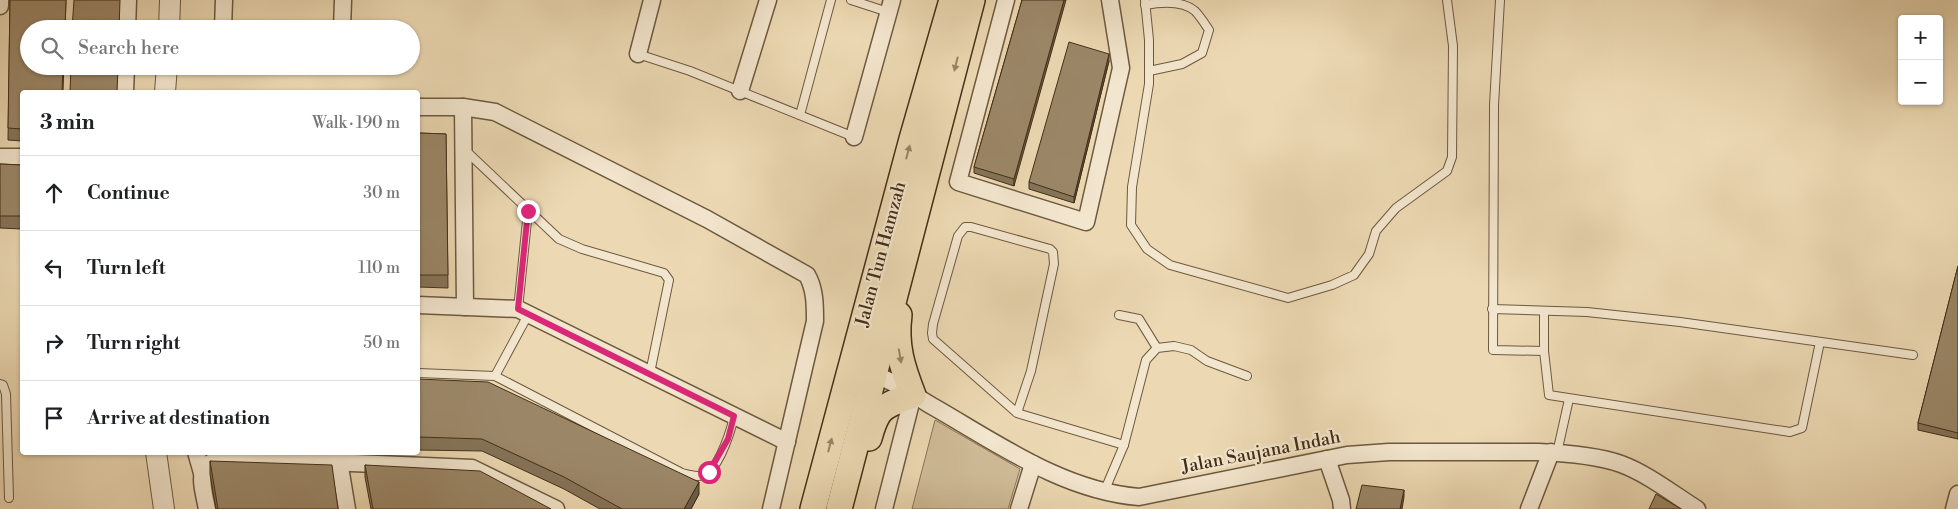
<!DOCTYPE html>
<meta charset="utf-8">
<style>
:root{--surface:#fff;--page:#f2f2f2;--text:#202124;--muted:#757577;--line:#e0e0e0}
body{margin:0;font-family:"Libre Bodoni",serif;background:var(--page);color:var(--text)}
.controls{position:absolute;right:15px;top:15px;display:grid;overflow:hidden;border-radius:5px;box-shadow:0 1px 4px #0004}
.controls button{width:45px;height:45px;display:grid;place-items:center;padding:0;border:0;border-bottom:1px solid var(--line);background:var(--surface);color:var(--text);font:25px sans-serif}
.stop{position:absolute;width:15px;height:15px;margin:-11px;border:4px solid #db2777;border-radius:50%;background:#fff}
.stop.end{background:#db2777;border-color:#fff;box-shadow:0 1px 5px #0008}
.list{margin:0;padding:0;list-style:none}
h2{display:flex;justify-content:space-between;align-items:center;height:65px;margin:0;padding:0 20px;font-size:21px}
h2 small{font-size:16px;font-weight:400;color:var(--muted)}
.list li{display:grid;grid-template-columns:32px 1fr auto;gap:15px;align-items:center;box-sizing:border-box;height:75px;padding:0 20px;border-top:1px solid var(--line)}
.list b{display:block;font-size:19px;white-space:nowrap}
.list em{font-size:16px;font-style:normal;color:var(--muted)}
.icon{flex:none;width:28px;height:28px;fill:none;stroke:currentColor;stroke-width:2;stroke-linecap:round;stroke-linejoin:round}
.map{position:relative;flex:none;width:1958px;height:509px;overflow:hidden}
.search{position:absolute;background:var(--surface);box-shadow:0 1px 4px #0004;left:20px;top:20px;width:400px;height:55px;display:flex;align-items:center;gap:12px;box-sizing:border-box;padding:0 18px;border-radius:28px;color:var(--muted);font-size:19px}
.panel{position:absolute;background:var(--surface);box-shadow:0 1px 4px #0004;left:20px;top:90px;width:400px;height:365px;border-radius:5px}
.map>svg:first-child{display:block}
</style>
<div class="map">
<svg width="1958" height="509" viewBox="0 0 1958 509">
<rect width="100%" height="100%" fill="#ecd9b3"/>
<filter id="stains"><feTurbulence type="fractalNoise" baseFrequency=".004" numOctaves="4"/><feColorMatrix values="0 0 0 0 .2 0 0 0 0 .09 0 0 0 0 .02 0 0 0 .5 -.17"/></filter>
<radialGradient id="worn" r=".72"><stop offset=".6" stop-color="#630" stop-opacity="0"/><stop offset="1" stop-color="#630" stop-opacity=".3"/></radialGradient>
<!-- green -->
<polygon fill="#cfbc98" stroke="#897558" points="935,420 1020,469 1008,509 912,509"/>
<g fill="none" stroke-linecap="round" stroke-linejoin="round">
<defs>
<g id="service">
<polyline points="851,0 888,12"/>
<polyline points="1145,0 1149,40 1149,84 1132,187 1131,225 1147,249 1170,265 1288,298 1332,285 1354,275 1369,254 1376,231 1396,208 1447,171 1452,157 1453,46 1447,0"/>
<polyline points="1500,0 1494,105 1493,350 1544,351 1549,395 1790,432 1802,428 1820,342"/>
<path d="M1145,5C1161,2 1182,0 1195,11C1200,16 1205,24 1209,30L1202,53L1182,64L1149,71"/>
<polyline points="638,54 690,71 854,137"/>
<polyline points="800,115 831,0"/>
<polyline points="465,150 559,239 582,249 664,273 669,280 650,373"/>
<polyline points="518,309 528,211"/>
<polyline points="1492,309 1587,312 1680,322 1913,355"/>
<polyline points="1119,315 1139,319 1157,348"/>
<polyline points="1544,351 1544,311"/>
<path d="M418,373L495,376L682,473C690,475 702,479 709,472C721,461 731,431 734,416"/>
<polyline points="495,376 529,313"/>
<polyline points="0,384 3,385 6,394 9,498"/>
<polyline points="1017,413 1031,371 1054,264 1053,252 1050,249 971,227 965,227 958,236 933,324 932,333 933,339 1017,413 1124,445"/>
<polyline points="1557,453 1569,399"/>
<polyline points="1104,492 1124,445 1146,360 1157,348 1174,346 1191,350 1207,361 1247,376"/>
</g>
<g id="minor">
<polyline points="1006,0 958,182 1086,222 1121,68 1110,0"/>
<polyline points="0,6 0,0"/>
<polyline points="127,29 128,0"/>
<polyline points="223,29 224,0"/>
<polyline points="342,29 343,0"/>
<polyline points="638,54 652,0"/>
<polyline points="740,91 768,0"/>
<polyline points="125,92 126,66"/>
<path d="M418,107H463L495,112L707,219L807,275C815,289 815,305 815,321L771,509"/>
<polyline points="463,107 465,307"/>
<polyline points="854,137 892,0"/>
<polyline points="0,157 22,157"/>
<polyline points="418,305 518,309 787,442"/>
<path d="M865,372C890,378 910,393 932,406C997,443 1063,491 1139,497L1347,455L1389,452H1538C1565,453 1596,455 1621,464C1648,474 1673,494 1697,509"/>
<polyline points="196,452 202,473"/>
<polyline points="1327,459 1341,500 1342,509"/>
<polyline points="339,461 347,509"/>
<path d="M207,509C201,479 193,459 233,458L472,468L556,509"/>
<polyline points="884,509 913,395"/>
<polyline points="1019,509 1033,464"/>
<polyline points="1529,509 1551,452"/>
<polyline points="1954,509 1958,494"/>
</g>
<g id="tertiary">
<polyline points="169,29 170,0"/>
<polyline points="165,92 167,66"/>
<polyline points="156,452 164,509"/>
</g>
<g id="primary">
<path d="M869,438C878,406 882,407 913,395C902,367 895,345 899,315"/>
<polyline points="813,509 912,139 952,0"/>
<polyline points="839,509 972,0"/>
</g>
</defs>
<!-- service casing -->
<use href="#service" stroke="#6d593e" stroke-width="10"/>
<!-- minor casing -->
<use href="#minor" stroke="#6d593e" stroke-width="19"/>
<!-- tertiary casing -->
<use href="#tertiary" stroke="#6d593e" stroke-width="22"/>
<!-- primary casing -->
<use href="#primary" stroke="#432e17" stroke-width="28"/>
<!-- service -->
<use href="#service" stroke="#f3e6ce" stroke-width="8"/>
<!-- minor -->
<use href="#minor" stroke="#f3e6ce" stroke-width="16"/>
<!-- tertiary -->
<use href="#tertiary" stroke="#f3e6ce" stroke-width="20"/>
<!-- primary -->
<use href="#primary" stroke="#ecd9b3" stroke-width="25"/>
</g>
<!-- wall -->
<g fill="#857459" stroke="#432e17">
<polygon points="10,0 66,0 63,92 22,92 22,141 8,140"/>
<polygon points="1022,0 1014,186 974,173 974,167"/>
<polygon points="1109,61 1074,203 1029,189 1029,182"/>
<polygon points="418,133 446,134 448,288 418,287"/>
<polygon points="0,164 22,165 22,229 0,228"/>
<polygon points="1958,266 1958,439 1918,430 1918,423"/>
<polygon points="418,379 699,494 691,509 600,509 564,489 482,451 418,450"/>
<polygon points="210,461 338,509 216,509 210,474"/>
<polygon points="365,465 551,509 371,509 365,477"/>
</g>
<!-- shaded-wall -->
<g fill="#6c5e49" stroke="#432e17">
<polygon points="1064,0 1066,0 1014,186 1014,179"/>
<polygon points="1109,54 1109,61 1074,203 1074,197"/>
<polygon points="699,482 699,494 691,509 684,509"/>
<polygon points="1404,490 1404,497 1402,509 1400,509"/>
</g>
<!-- building -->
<g fill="#9b8768" stroke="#432e17">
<polygon points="10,0 66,0 65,29 29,29 29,66 63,66 62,92 22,92 22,129 8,128"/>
<polygon points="74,0 120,0 119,29 72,29"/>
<polygon points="1022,0 1064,0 1014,179 974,167"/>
<polygon points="1069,42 1109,54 1074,197 1029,182"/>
<polygon points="71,66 118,66 117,92 70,92"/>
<polygon points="418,133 446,134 448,275 418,275"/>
<polygon points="0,164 22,165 22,216 0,216"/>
<polygon points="1958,266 1958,433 1918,423"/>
<polygon points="418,379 488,382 699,482 684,509 622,509 564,477 482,439 418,437"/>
<polygon points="210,461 332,465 338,509 218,509"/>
<polygon points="365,465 480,471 551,509 373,509"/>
<polygon points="1362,485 1404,490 1400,509 1356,509"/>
<polygon points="1656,494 1681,509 1649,509"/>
</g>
<!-- one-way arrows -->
<defs><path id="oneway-solid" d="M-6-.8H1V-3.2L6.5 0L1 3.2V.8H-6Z" transform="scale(1.25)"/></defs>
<g fill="#988465">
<use href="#oneway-solid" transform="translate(956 64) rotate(104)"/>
<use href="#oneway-solid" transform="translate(908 152) rotate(-75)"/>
<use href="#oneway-solid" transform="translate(900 356) rotate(80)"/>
<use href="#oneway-solid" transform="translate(830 445) rotate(-75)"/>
</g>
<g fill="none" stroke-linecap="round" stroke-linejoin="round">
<!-- route -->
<polyline stroke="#db2777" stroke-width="6" points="528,211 518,309 734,416 728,439 709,472"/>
</g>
<g text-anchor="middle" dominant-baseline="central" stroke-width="4.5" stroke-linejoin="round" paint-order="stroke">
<!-- street labels -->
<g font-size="18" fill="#432e17" stroke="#f3e6ce">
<text transform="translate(881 254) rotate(-75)">Jalan Tun Hamzah</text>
<text transform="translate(1261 452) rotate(-11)">Jalan Saujana Indah</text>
</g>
</g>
<rect width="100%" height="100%" filter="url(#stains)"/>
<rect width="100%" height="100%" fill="url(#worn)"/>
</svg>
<div class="controls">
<button>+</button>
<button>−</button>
</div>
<div class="stop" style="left:709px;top:472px"></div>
<div class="stop end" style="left:528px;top:211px"></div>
<div class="search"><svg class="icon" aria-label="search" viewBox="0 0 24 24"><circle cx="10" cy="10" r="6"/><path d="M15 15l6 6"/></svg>Search here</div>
<section class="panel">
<h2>3 min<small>Walk · 190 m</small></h2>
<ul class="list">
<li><svg class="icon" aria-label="ahead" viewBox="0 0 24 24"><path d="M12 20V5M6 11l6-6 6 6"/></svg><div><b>Continue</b></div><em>30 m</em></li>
<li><svg class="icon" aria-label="left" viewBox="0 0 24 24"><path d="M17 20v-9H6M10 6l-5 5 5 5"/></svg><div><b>Turn left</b></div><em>110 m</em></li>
<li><svg class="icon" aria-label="right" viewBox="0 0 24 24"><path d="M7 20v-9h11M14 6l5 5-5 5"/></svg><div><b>Turn right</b></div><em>50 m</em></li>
<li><svg class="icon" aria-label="arrive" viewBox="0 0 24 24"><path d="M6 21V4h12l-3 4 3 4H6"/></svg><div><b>Arrive at destination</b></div></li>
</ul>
</section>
</div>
